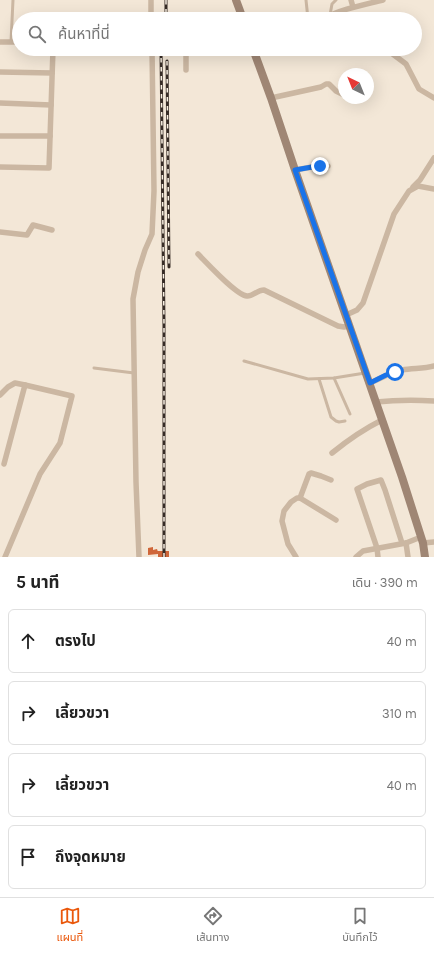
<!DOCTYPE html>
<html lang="th">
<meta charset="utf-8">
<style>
:root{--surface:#fff;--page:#f2f2f2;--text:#222;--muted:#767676;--line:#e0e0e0;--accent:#ea580c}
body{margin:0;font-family:Karla,"Noto Sans Thai",sans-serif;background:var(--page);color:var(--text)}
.compass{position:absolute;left:338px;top:68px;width:36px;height:36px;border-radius:50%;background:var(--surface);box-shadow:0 4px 16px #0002;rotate:317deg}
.stop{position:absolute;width:12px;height:12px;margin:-9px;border:3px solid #1a73e8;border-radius:50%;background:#fff}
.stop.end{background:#1a73e8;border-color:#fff;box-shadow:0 1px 4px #0008}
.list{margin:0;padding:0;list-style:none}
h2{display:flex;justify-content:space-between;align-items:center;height:52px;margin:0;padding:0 16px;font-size:17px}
h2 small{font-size:13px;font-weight:400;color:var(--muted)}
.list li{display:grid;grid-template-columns:26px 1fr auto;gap:12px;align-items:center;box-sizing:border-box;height:64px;margin:0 8px 8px;padding:0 8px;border:1px solid var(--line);border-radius:6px}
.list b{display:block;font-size:15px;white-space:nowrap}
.list em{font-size:13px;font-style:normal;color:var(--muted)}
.icon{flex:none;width:22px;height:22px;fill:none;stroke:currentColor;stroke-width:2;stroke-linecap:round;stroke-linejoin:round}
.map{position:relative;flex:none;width:434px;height:557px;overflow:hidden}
.search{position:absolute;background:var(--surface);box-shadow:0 4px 16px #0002;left:12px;right:12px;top:12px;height:44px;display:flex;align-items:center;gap:10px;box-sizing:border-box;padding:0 14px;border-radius:22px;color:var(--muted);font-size:15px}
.sheet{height:340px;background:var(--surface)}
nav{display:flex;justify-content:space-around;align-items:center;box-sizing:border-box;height:56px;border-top:1px solid var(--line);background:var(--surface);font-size:11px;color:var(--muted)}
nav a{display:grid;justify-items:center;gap:2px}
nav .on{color:var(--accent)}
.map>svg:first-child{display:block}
</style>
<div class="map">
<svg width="434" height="557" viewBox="0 0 434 557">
<rect width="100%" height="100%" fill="#f3e7d7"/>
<!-- building -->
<polygon fill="#cf6639" points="153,547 153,550 157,549 158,552 157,551 169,551 169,557 158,557 158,554 148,555 148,548"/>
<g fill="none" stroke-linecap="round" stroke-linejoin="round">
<!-- lane -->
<g stroke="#cbb7a2" stroke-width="3">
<polyline points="306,0 308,19"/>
<polyline points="330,15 332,4 336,0"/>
<polyline points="11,42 13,0"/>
<polyline points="244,361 308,379 334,378 365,373"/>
<polyline points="94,368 134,373"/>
<polyline points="334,378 350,414"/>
<polyline points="319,379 331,417 336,421 339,422 345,421"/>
</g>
<!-- street -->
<g stroke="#cbb7a2" stroke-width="5.5">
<polyline points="151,0 151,19"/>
<polyline points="351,0 353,7"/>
<path d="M323,19C341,9 363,5 383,0"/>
<polyline points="0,42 19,42"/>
<polyline points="386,49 406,64 419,89 434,98"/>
<polyline points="186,70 186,49"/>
<polyline points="0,72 52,73"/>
<polyline points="271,98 321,87 326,84 329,84 336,91 344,95"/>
<polyline points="0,103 51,105"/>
<polyline points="0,136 50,136"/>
<polyline points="0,167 49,168 53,49"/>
<polyline points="295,170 312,167 328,166"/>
<polyline points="413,187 420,180 434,158"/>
<polyline points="0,232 27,235 33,225 52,230"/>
<path d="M198,254C207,263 236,295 247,296C252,297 257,290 264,290L338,326L344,327L350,326"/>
<polyline points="346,315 357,310 363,303 394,214 409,191 418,186 434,189"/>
<path d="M370,383C381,378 391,372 402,370C413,368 424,369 434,366"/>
<polyline points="0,395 8,387 15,383 25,385 4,464"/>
<path d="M376,402C396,400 415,400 434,401"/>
<path d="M332,453C348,440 364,429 382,420"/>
<polyline points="300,498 309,474 311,473 321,476 331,480"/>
<polyline points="406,543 408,557"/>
<polyline points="423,543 434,542"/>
<polyline points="5,557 40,474 60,443 72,396 25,385"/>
<polyline points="139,557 136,482 133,299 138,272 145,250 152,234 154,191 152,49"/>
<polyline points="296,557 288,544 282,521 284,511 291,502 297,498 300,498 336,520"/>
<polyline points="356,557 363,551 406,543 421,537"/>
<polyline points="378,557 377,548 357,489 367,484 381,480 385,490 402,543"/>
</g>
<!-- secondary -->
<g stroke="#9f8674" stroke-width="8">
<polyline points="236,0 243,19"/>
<polyline points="253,49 271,98 295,170 402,477 423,543 425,557"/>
</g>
<defs>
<g id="rail">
<polyline points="166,0 166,19"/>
<polyline points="161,49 164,325 164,557"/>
<polyline points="167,61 169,267"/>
</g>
</defs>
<!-- rail casing -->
<use href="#rail" stroke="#362b25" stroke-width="3"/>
<!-- rail -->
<use href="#rail" stroke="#faf1e3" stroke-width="1.5" stroke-dasharray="4.5" stroke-linecap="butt"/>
</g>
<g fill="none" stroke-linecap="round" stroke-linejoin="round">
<!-- route -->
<polyline stroke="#1a73e8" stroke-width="5" points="320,166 312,167 295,170 370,383 386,375 395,372"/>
</g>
</svg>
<svg class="compass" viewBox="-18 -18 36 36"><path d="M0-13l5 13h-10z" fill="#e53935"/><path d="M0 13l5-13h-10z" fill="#767676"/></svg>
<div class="stop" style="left:395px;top:372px"></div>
<div class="stop end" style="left:320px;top:166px"></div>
<div class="search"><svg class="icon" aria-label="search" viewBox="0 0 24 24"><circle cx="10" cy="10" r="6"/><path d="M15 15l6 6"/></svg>ค้นหาที่นี่</div>
</div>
<section class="sheet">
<h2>5 นาที<small>เดิน · 390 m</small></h2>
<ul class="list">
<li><svg class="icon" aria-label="ahead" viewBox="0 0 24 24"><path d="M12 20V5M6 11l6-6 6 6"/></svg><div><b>ตรงไป</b></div><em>40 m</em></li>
<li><svg class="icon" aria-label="right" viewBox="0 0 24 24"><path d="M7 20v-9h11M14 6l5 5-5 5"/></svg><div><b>เลี้ยวขวา</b></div><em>310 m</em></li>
<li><svg class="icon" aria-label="right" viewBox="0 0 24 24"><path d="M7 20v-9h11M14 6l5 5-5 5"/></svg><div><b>เลี้ยวขวา</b></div><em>40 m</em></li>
<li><svg class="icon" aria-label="arrive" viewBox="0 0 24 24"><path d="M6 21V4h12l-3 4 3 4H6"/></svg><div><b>ถึงจุดหมาย</b></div></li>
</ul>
</section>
<nav>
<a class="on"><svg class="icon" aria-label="map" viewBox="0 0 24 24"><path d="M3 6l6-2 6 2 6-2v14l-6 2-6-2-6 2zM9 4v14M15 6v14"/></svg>แผนที่</a>
<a><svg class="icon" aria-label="directions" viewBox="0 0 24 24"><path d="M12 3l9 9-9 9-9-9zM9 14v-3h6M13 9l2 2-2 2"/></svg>เส้นทาง</a>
<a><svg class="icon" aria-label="saved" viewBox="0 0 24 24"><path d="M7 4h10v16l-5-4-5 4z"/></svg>บันทึกไว้</a>
</nav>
